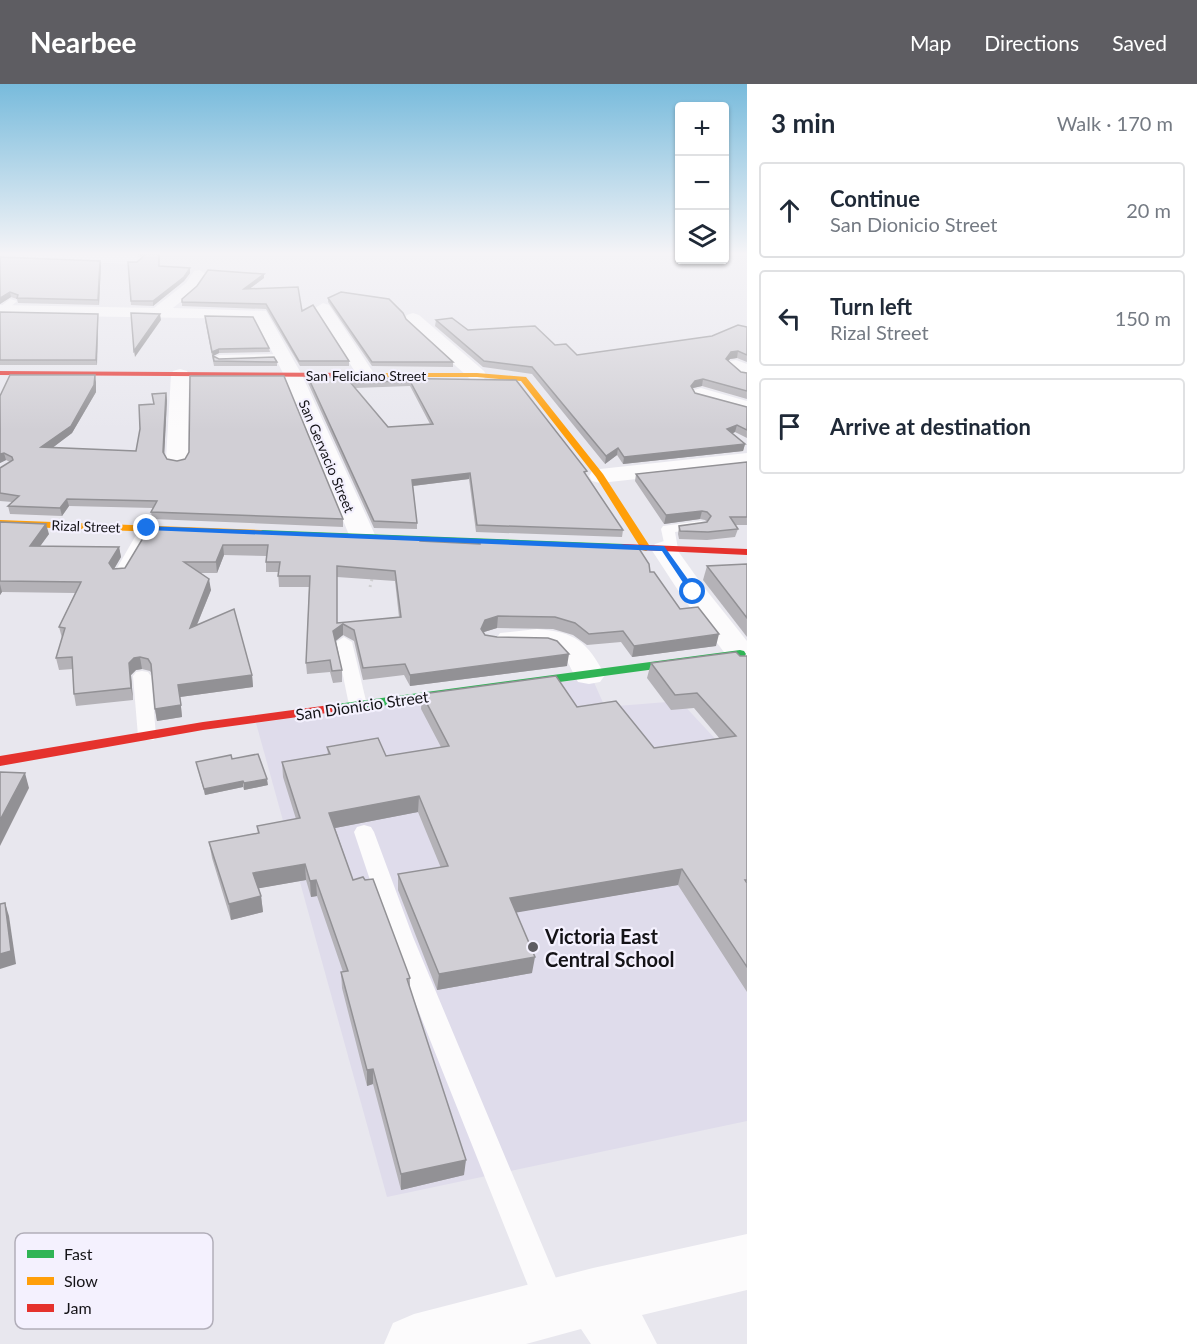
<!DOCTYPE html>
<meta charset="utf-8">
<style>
:root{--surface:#fff;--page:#f2f2f3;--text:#1f2937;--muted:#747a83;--line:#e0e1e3;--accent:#5e5d62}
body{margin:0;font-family:Lato,sans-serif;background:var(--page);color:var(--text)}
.controls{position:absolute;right:18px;top:18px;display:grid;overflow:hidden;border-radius:6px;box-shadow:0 2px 4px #0004}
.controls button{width:54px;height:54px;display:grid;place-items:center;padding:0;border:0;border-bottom:2px solid var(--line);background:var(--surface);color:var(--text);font:30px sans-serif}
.stop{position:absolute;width:18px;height:18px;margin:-14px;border:4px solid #1a73e8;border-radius:50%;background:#fff}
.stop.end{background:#1a73e8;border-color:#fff;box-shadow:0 2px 6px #0008}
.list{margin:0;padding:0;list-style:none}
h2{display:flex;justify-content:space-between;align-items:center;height:78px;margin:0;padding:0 24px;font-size:26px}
h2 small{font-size:20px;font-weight:400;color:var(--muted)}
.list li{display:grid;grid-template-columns:39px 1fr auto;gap:18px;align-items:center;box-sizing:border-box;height:96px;margin:0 12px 12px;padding:0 12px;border:2px solid var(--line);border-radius:6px}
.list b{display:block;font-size:22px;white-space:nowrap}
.list p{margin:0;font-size:20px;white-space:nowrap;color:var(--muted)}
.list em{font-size:20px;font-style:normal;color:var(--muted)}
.icon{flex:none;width:33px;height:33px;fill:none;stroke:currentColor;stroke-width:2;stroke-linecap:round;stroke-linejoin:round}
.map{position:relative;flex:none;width:747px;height:1260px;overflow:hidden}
header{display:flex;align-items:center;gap:36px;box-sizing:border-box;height:84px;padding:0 30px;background:var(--accent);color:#fff}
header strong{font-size:28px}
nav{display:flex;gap:33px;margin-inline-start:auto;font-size:21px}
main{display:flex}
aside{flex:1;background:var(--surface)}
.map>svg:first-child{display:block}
</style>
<header>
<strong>Nearbee</strong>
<nav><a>Map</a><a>Directions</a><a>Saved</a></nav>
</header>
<main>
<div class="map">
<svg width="747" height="1260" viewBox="0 0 747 1260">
<rect width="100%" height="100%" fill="#e8e7ee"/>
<!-- built -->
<polygon fill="#dfdceb" points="592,594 605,623 680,617 747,689 747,1037 387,1113 256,639"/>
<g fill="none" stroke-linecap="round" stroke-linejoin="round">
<!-- path -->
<polyline stroke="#cfcfd1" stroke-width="3" stroke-dasharray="2 4" stroke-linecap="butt" points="370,503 373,491"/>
<!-- lane -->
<g fill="#fcfbfc" fill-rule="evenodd">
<polygon points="10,215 17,217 5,228 0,228 0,223"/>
<polygon points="283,270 288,273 286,275 219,277 214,274 219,271"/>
<polygon points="700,437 705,438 707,441 705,444 675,448 678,465 676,468 666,468 661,445 663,442"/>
<polygon points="147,440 154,444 127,491 125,494 115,494 113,491 140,444"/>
<polygon points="344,553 352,558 367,621 364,625 352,625 349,621 336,558"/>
<polygon points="142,587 148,588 151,592 156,652 154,656 140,656 138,652 133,592 136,588"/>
<polygon points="364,741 371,743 374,748 413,853 566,1218 561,1229 550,1234 539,1229 389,853 354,748 357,743"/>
</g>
<!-- street -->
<g fill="#fcfbfc" fill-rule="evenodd">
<polygon points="0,170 136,172 143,176 136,180 0,175"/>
<polygon points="199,186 206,190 196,205 173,224 266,227 302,291 375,451 371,456 362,459 353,456 349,451 284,291 255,235 0,231 0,221 154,224 186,199 194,187"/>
<polygon points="323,219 329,221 375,291 373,295 359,295 357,291 315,224"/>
<polygon points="413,229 419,231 484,287 486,291 484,295 470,295 407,237 405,234 407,231"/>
<polygon points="736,276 747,280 747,295 741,293 727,281 730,277"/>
<polygon points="180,285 187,287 189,291 188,375 185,380 177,382 169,380 166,375 171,291 173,287"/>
<polygon points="701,304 747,317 747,329 694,314 691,310 694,306"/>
<polygon points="747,369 747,383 600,399 592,397 589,392 592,387 600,385"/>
<polygon points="664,457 673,460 703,502 747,557 747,586 736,584 683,514 651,465 655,460"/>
<path d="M537,545C576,548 587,558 605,591L600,598L589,600L578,598C573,590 570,580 564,573C548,556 521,566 500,561L496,555L500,549Z"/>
<polygon points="747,1150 747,1206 642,1231 657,1260 591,1260 581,1245 526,1260 384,1260 393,1239 414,1230 593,1184"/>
</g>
<!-- fast -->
<g fill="#30b455" fill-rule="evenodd">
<polygon points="261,446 624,460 629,463 624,466 257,451 257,447"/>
<polygon points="740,566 744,567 746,570 744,573 337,628 330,624 337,620"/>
</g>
<!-- slow -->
<g fill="#ff9f0a" fill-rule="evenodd">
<polygon points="366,289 477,289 526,293 603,390 651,464 646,467 642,466 596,393 521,297 477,293 369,293 365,291"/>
<polygon points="0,436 261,446 266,449 261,452 0,442"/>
</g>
<!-- jam -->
<g fill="#e5322d" fill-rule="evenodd">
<polygon points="0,287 369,289 373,291 369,293 0,291"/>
<polygon points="624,460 747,465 747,471 620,465 620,461"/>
<polygon points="337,620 344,624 342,627 203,646 0,682 0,672 203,638"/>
</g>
</g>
<!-- wall -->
<g fill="#b4b2b7" fill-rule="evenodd">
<polygon points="137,170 159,170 159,182 190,189 184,197 153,222 131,221 128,178 137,178 142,173"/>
<polygon points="0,173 100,177 101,181 99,221 18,219 17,215 11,213 0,220"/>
<polygon points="264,194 250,204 302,227 349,277 349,282 300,282 266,225 182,222 182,215"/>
<polygon points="328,214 453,278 453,283 372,282 328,218"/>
<polygon points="0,228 98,235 97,281 0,281"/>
<polygon points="205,236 269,264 270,268 219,269 213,272 219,275 277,278 277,282 214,282"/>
<polygon points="436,236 468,246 555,261 577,271 712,252 747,243 747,278 737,274 730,275 728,277 741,288 747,289 747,315 702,302 693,304 692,305 695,309 747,323 747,354 735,348 732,349 745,360 743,367 623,380 617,371 605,380 532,290 483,283 435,242"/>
<path d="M308,293L516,296L586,392L623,446L622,453L476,448L469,395L413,402L417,439V445L374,444L308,299ZM410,302L430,340L388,343L355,304Z"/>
<polygon points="96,298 96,308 72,349 52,364 136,367 153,320 166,309 167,316 164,370 167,375 343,435 343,443 152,435 151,428 153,424 69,422 62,432 10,430 8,422 12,418 0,417 0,384 10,378 6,376 0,379 0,312"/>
<polygon points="747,378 747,441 735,441 738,445 735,453 707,456 679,455 678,450 679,442 707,438 705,436 700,435 664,440 635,397 636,390"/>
<path d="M0,438L49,450L40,462L119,463L121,473L114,485L125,484L149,444L479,460L480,457L650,488L680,525L716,562L632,573L621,558L587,561L573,551L553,545L497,544L484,548V549L485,551L567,582L410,602L404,591L363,596L354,557L343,551L336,557L342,586V598L333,599L330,588L307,590L306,579L309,503H279L278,488H266V478L267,472L224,471L217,489H200L211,506L197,541L252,591L253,603L180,613L182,633L157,637L155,625L152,590L150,587L142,585L136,586L131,591L133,616L76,622L74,610L73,585L59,586L56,574L62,554L59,543L75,509L2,508L0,511ZM337,493L395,497L399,533L337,539Z"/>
<polygon points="747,480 747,553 703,496 707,482"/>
<polygon points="740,572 747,572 747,908 678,801 516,828 532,889 437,906 398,806 398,790 441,784 418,728 335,744 353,796 410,894 410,904 464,1091 401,1106 373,1000 367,1002 342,904 341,888 343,888 317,812 311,813 306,796 259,804 261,812 263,828 231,836 212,774 209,758 258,749 257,742 296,735 283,693 282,678 328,670 327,663 386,672 441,663 421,625 422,610 577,623 654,664 720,655 694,624 671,626 647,594 651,579"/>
<polygon points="232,675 268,701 244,706 243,703 205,711 196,678"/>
</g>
<!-- shaded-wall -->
<g fill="#929195">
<polygon points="100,177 101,181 99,221 98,216"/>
<polygon points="190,184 190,189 184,197 153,222 153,217"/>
<polygon points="264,190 264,194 244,209 244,205"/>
<polygon points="10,208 11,213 0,220 0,214"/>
<polygon points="98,230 98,235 97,281 96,276"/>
<polygon points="160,230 161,236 135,273 134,267"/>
<polygon points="219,265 219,269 213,272 212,268"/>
<polygon points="738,267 737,274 730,275 725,281 726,275 731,268"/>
<polygon points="95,291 96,298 96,308 72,349 43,371 41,363"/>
<polygon points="703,295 702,302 693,304 689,309 691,302 695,297"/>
<polygon points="166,309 167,316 164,375 163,368"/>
<polygon points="737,341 735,348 726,353 727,345"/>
<polygon points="745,360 743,367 623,380 624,373"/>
<polygon points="618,364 617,371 605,380 606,372"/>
<polygon points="4,369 6,376 0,379 0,370"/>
<polygon points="470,389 469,395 412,402 412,396"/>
<polygon points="67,415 69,422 62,432 60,424"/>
<polygon points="702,427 700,435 664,440 666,431"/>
<polygon points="46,440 49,450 33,472 30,462"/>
<polygon points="223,461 224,471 217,489 216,478"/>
<polygon points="119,463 121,473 111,490 109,479"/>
<polygon points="209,495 211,506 191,555 190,544"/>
<polygon points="0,500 2,508 0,511"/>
<polygon points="498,532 497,544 484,548 480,556 481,545 485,536"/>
<polygon points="343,540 343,551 334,558 333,547"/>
<polygon points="719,550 716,562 632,573 634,562"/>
<polygon points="569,570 567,582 410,602 410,591"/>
<polygon points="140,573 142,585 136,586 131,591 133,616 131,604 129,579 134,574"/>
<polygon points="252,591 253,603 180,613 182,633 157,637 155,625 178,601"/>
<polygon points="25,689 29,704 0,762 0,736"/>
<polygon points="267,695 268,701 244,706 244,699"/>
<polygon points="243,697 243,703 205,711 204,705"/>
<polygon points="419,712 418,728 330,745 329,729"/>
<polygon points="305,780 306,796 255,805 253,789"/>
<polygon points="682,785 678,801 508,830 510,814"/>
<polygon points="316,796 317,812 311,813 310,797"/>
<polygon points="261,812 263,828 231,836 229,820"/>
<polygon points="5,819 9,832 16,880 0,885 0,870"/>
<polygon points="535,873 532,889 437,906 439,890"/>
<polygon points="373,985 373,1000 367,1002 367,986"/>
<polygon points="466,1076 464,1091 401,1106 401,1090"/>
</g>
<!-- building -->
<g fill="#d1cfd5" stroke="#929195" stroke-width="1.5" fill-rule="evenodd">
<polygon points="143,170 159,170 159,182 190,184 184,193 153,217 131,217 128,178 137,178 145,171"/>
<polygon points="0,173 100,177 98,216 17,214 18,211 10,208 0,214"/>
<polygon points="208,186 264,190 244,205 298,203 302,227 313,221 349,277 299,277 266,220 182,218 182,215 197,202"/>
<polygon points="341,208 389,215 403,229 406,235 453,278 372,278 328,214"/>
<polygon points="0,228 98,230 96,276 0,276"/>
<polygon points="131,229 160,230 134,267"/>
<polygon points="205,232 253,233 269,264 219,265 212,268"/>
<polygon points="452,234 468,246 535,242 555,261 566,260 577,271 712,252 738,241 747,243 747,271 738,267 731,268 726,275 741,288 747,289 747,307 703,295 695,297 691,302 695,309 747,323 747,346 737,341 727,345 745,360 624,373 618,364 606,372 532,283 484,277 436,236"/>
<polygon points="213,272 219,275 274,273 277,278 214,277"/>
<polygon points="10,291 95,291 94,301 71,342 41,363 136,367 140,345 139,321 154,320 152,310 166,309 163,368 167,375 177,377 185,375 189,368 190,292 284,292 343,435 151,428 157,417 67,415 60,424 8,422 19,412 0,409 0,384 13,376 12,373 4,369 0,370 0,312"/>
<path d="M308,293L516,296L587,387L584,388L623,446L477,441L470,389L412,396L417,439L374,437ZM410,297L433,340L388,343L350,298Z"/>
<polygon points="747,378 747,433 730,433 738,445 708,448 680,447 679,442 707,438 711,432 707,428 702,427 666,431 636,390"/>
<path d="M0,438L46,440L30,462L119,463L109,479L113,485L125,484L149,444L420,455V457L480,460V457L638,463L649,480L650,488H654L680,525L698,523L719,550L634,562L623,547L589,550L575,539L555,533L498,532L485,536L481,545L485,551L497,553L548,554L557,557L569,570L410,591L405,580L363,584L354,546L343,540L333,547L342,586L332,587L330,576L306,579L310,492H278L280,478H266L268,461H223L216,478H184L209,495L190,544L234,525L252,591L178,601L181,621L155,625L151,580L148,575L140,573L134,574L129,579L131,604L74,610L72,573L56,574L65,544L59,543L81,498L0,497ZM337,482L395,487L401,533L337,539Z"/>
<polygon points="747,480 747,534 707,482"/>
<polygon points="736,568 740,572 747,572 747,796 745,796 747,799 747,883 682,785 510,814 535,873 439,890 398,790 448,782 419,712 329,729 353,796 363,793 365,796 373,795 410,894 407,895 466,1076 401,1090 373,985 367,986 341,888 348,887 316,796 310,797 305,780 253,789 261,812 229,820 209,758 259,749 257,742 300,734 282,678 330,670 327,663 378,654 386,672 449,662 422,610 556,592 577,623 616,617 654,664 736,652 697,609 675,611 651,579"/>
<polygon points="258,670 267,695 244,699 243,697 204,705 196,678 231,671 232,675"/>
<polygon points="0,688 25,689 0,736"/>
<polygon points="5,819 11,867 0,870 0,820"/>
</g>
<!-- sky -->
<linearGradient id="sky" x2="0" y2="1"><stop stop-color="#78bbdc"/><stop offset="0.49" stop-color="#f5f4f7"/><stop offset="1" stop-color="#f5f4f7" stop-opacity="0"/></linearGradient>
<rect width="747" height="346" fill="url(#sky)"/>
<!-- route -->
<polygon fill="#1a73e8" points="144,442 664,462 697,508 690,509 662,467 147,446"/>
<!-- markers -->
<circle fill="#5e5d62" stroke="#f4f1fe" stroke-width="2" cx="533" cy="863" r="6"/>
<g text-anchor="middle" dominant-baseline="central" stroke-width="4.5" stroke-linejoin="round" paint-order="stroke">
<!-- far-street labels -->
<g font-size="14" fill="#141317" stroke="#f4f1fe">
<text x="366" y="291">San Feliciano Street</text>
<text transform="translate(327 372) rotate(67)">San Gervacio Street</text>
<text transform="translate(86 442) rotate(2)">Rizal Street</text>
</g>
<!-- street labels -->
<g font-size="16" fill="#141317" stroke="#f4f1fe">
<text transform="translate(362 621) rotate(-8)">San Dionicio Street</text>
</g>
<!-- near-poi labels -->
<g font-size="20" font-weight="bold" fill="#141317" stroke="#f4f1fe" text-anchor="start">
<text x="545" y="852">Victoria East<tspan x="545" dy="23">Central School</tspan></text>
</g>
</g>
<!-- legend -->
<rect x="15" y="1149" width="198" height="96" rx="9" fill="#f4f1fe" stroke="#b1aeb9" stroke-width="1.5"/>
<rect x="27" y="1166" width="27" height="8" fill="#30b455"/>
<rect x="27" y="1193" width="27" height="8" fill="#ff9f0a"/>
<rect x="27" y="1220" width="27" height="8" fill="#e5322d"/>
<g font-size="16" fill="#141317">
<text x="64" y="1176">Fast</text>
<text x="64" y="1203">Slow</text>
<text x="64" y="1230">Jam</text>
</g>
</svg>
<div class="controls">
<button>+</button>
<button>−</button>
<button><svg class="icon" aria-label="layers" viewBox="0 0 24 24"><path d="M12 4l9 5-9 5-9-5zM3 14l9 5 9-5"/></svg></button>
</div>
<div class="stop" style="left:693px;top:508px"></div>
<div class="stop end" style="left:147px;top:444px"></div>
</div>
<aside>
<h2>3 min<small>Walk · 170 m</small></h2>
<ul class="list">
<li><svg class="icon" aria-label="ahead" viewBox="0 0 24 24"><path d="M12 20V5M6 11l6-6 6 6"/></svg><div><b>Continue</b><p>San Dionicio Street</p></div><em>20 m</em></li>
<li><svg class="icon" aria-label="left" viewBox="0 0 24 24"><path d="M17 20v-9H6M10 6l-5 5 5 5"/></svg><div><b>Turn left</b><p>Rizal Street</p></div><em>150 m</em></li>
<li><svg class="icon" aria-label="arrive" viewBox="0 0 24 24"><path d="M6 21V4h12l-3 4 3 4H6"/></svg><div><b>Arrive at destination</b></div></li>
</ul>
</aside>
</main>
